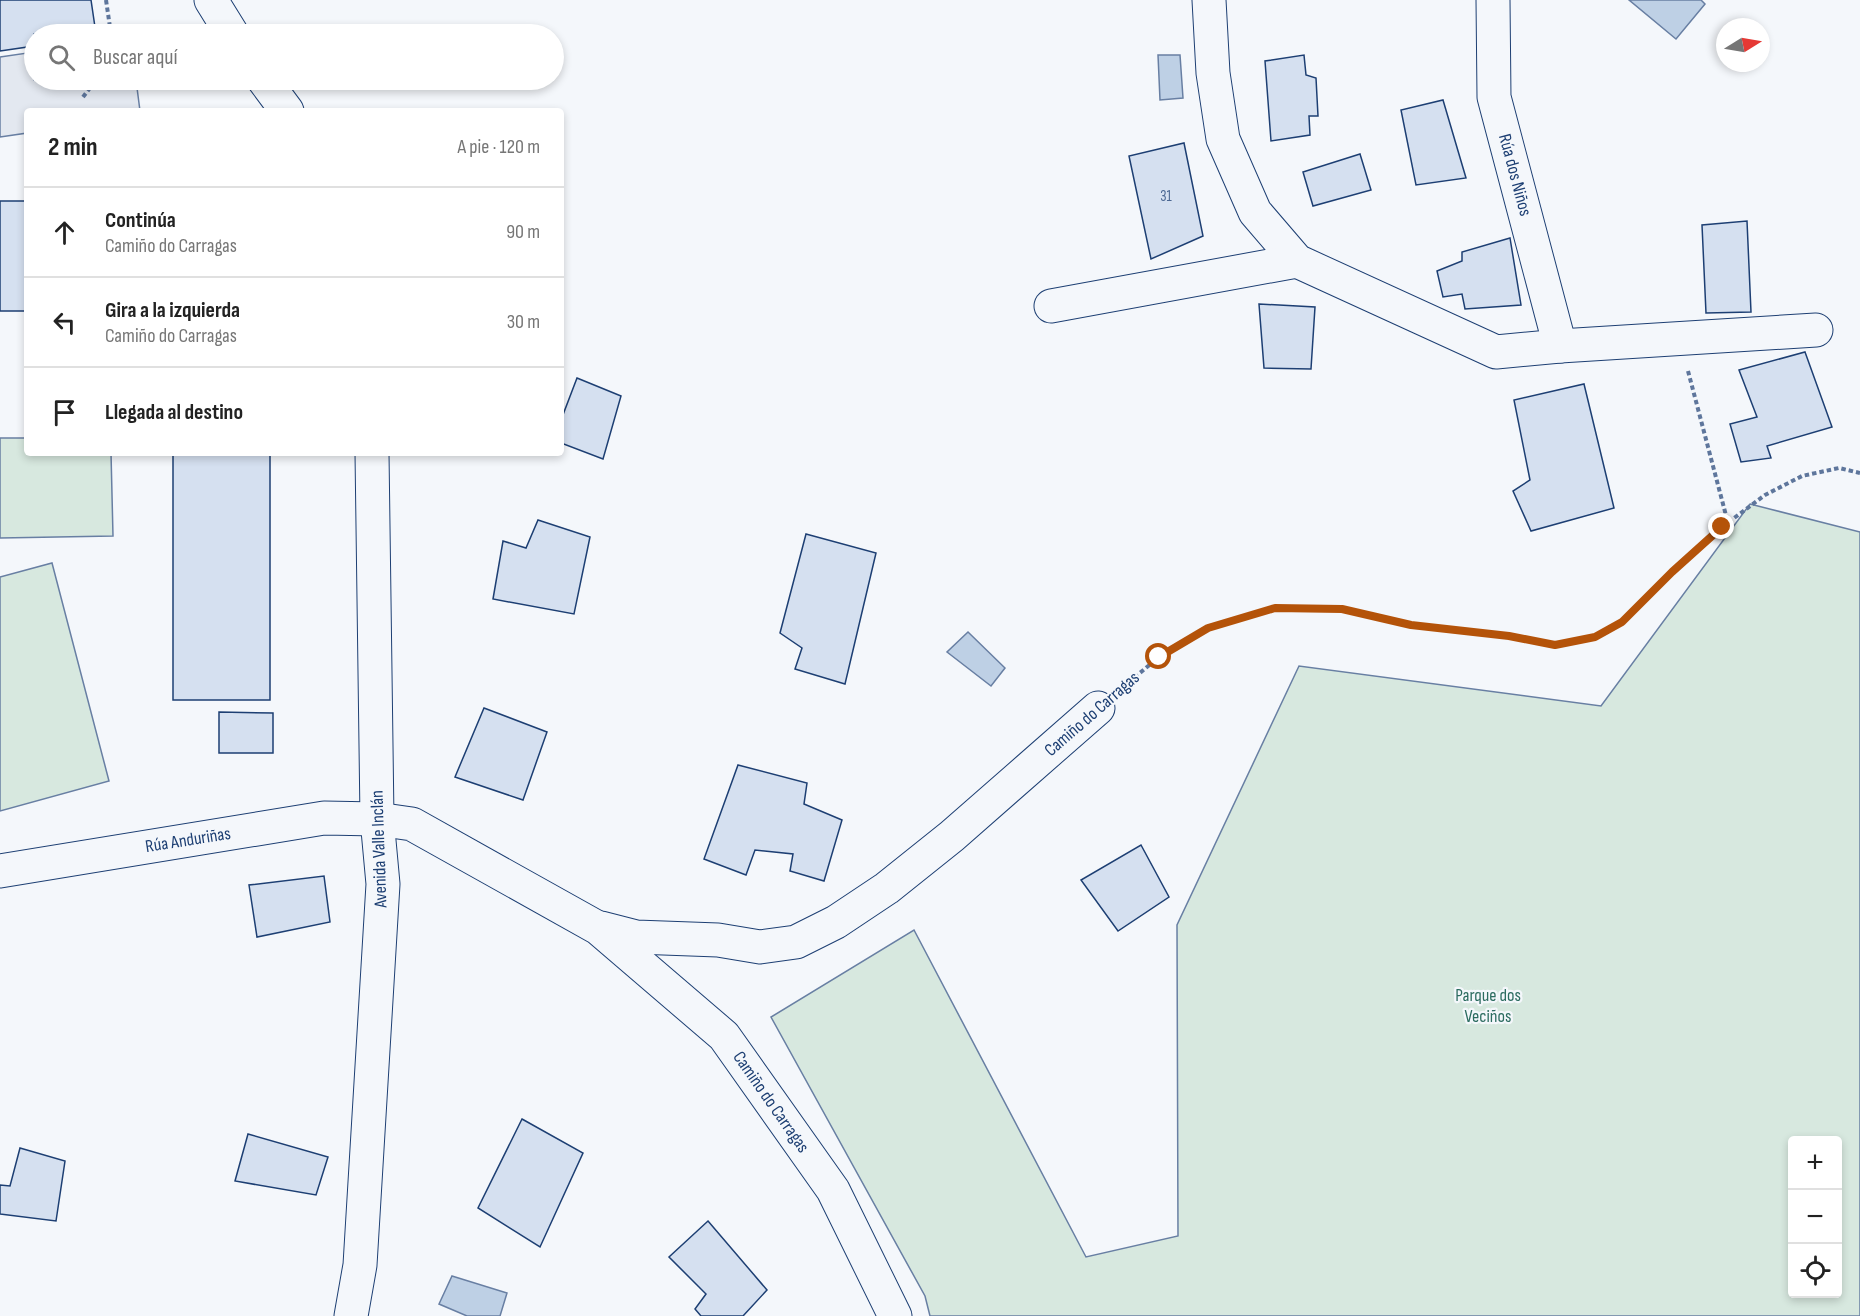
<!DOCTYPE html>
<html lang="es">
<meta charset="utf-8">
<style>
:root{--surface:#fff;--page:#f6f6f6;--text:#222;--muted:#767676;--line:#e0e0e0}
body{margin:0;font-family:"Sofia Sans Condensed",sans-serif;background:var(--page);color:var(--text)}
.controls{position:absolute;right:18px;bottom:18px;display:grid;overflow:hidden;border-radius:6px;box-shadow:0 3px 9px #0003}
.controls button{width:54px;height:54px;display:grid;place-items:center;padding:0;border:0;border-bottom:2px solid var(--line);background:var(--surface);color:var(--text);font:30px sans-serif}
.compass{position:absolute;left:1716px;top:18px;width:54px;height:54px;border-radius:50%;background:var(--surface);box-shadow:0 3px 9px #0003;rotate:79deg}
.stop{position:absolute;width:18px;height:18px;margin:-14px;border:4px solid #b45309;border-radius:50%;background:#fff}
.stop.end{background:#b45309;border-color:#fff;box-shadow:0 2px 6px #0008}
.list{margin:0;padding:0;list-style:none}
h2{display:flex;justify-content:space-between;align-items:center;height:78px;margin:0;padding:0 24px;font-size:26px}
h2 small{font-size:20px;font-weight:400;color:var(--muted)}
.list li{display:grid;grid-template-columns:39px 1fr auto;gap:18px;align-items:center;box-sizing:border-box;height:90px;padding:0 24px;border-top:2px solid var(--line)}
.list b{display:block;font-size:22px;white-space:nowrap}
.list p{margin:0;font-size:20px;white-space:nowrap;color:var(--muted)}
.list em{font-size:20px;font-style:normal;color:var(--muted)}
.icon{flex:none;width:33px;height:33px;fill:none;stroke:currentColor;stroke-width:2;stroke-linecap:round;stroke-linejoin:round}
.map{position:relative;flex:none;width:1860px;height:1316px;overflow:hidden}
.search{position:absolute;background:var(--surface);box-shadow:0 3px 9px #0003;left:24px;top:24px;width:540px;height:66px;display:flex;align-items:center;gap:15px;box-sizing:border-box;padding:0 21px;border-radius:33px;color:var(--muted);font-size:22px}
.panel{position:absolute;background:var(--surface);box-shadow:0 3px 9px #0003;left:24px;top:108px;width:540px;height:348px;border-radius:6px}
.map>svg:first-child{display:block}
</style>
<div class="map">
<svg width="1860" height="1316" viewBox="0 0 1860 1316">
<rect width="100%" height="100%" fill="#f4f7fb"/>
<!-- green -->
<g fill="#d7e8df" stroke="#687fa3" stroke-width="1.5" fill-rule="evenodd">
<polygon points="0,438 27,438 27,453 111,453 113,536 0,538"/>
<path d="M1750,504L1860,532V1316H930L925,1296L771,1017L914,930L1086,1257L1178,1236L1177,925L1299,666L1601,706ZM1792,1140H1838V1294H1792Z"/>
<polygon points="52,563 109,781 0,811 0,577"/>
</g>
<!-- parking -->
<polygon fill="#e3e8f0" stroke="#687fa3" stroke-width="1.5" points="34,52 34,80 136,80 140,111 27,111 27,133 0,137 0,57"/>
<!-- water -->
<g fill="#bed0e5" stroke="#687fa3" stroke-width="1.5">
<polygon points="1629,0 1701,0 1705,4 1676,39"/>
<polygon points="1158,55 1180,55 1183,98 1160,100"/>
<polygon points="968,632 1005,668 991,686 947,652"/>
<polygon points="452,1276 507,1293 500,1316 467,1316 439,1304"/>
</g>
<!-- building -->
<g fill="#d5e0f0" stroke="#1d3f73" stroke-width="1.5">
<polygon points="0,0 91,0 96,34 34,34 34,46 0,51"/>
<polygon points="1304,55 1306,75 1316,78 1318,116 1309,116 1310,135 1271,141 1265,61"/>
<polygon points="1443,100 1466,178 1416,185 1401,110"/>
<polygon points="1184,143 1203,236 1151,259 1129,156"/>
<polygon points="1360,154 1371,190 1313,206 1303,172"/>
<rect x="0" y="201" width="27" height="110"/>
<polygon points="1747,221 1751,312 1706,313 1702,225"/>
<polygon points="1510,238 1521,305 1465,309 1462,294 1443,297 1437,271 1462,261 1462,252"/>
<polygon points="1259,304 1315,307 1311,369 1264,368"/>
<polygon points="1805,352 1832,427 1767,446 1771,458 1741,462 1730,424 1757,417 1739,370"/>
<polygon points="577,378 621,396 603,459 561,443 561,420"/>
<polygon points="1584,384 1614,508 1531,531 1513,491 1530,480 1514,400"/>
<rect x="173" y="453" width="97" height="247"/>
<polygon points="538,520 590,537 574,614 493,599 503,541 526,548"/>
<polygon points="806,534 876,553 845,684 795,669 802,648 780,633"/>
<polygon points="484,708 547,732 523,800 455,777"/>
<polygon points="219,712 273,713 273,753 219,753"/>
<polygon points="738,765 807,783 804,804 842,820 824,881 790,871 793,854 755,850 746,875 704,859"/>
<polygon points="1141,845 1169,897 1118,931 1081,880"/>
<polygon points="324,876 330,922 257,937 249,885"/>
<polygon points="522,1119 583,1153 540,1247 478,1208"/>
<polygon points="248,1134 328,1157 316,1195 235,1181"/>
<polygon points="20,1148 65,1161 56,1221 0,1214 0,1185 10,1186"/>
<polygon points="708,1221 767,1290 743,1316 701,1316 695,1309 706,1294 669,1257"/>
</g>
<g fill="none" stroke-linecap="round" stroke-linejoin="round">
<defs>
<g id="minor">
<polyline points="211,0 232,34"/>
<polyline points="1209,0 1213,73 1223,139 1255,212 1297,261 1496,352 1560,346 1816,330"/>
<polyline points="1493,0 1494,97 1560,346"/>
<polyline points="264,80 287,111"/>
<polyline points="1051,306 1297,261"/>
<polyline points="0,871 324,818 377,819 412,824 598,928 724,1036 833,1190 895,1316"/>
<polyline points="601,928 636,937 718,940 760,947 796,942 836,922 887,888 952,836 1098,708"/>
<polyline points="351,1316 360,1265 383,884 377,819 372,453"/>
</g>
</defs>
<!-- minor casing -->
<use href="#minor" stroke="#1d3f73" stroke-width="35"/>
<!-- path -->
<g stroke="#5e769c" stroke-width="4" stroke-dasharray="4.5 3" stroke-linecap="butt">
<polyline points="106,0 111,34"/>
<polyline points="83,97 96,80"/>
<polyline points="1688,371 1728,523"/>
<polyline points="1123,687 1159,657 1208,628 1275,607 1342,609 1411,625 1510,636 1555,645 1595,637 1622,622 1672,572 1722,527 1765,495 1802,476 1839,468 1860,473"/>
</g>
<!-- minor -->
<use href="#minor" stroke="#f4f7fb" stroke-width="33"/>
</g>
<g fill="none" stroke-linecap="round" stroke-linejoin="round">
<!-- route -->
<polyline stroke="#b45309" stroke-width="8" points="1159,657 1208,628 1275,608 1342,609 1411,625 1509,636 1555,645 1595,637 1622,622 1672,572 1722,527"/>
</g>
<g text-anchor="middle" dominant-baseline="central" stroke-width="4.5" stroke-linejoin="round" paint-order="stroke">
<!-- number labels -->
<g font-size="15" fill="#4b6792">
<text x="1166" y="196">31</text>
</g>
<!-- street labels -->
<g font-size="18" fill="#1d3f73" stroke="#f4f7fb">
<text transform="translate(1515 175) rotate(75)">Rúa dos Niños</text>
<text transform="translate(1092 714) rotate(-41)">Camiño do Carragas</text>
<text transform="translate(188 840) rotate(-9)">Rúa Anduriñas</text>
<text transform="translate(379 849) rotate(-92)">Avenida Valle Inclán</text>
<text transform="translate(771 1102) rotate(55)">Camiño do Carragas</text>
</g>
<!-- park labels -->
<g font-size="18" fill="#2c6c60" stroke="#f4f7fb">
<text x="1488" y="995">Parque dos<tspan x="1488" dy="21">Veciños</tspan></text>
</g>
</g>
</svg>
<div class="controls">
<button>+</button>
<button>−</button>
<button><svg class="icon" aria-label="locate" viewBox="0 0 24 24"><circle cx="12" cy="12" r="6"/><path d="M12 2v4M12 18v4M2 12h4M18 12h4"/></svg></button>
</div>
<svg class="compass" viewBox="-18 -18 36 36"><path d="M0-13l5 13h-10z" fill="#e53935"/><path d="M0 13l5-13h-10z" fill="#767676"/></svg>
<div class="stop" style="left:1159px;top:657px"></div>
<div class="stop end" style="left:1722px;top:527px"></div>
<div class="search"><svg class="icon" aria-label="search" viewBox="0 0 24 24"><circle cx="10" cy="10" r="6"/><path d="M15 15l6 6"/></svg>Buscar aquí</div>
<section class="panel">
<h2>2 min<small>A pie · 120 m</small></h2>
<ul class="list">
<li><svg class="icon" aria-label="ahead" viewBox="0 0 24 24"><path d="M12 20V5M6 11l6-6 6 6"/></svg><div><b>Continúa</b><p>Camiño do Carragas</p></div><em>90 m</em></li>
<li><svg class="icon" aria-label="left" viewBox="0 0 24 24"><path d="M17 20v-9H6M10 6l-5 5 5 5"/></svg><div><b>Gira a la izquierda</b><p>Camiño do Carragas</p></div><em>30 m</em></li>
<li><svg class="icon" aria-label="arrive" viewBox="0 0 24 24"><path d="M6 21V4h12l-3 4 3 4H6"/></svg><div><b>Llegada al destino</b></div></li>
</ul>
</section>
</div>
